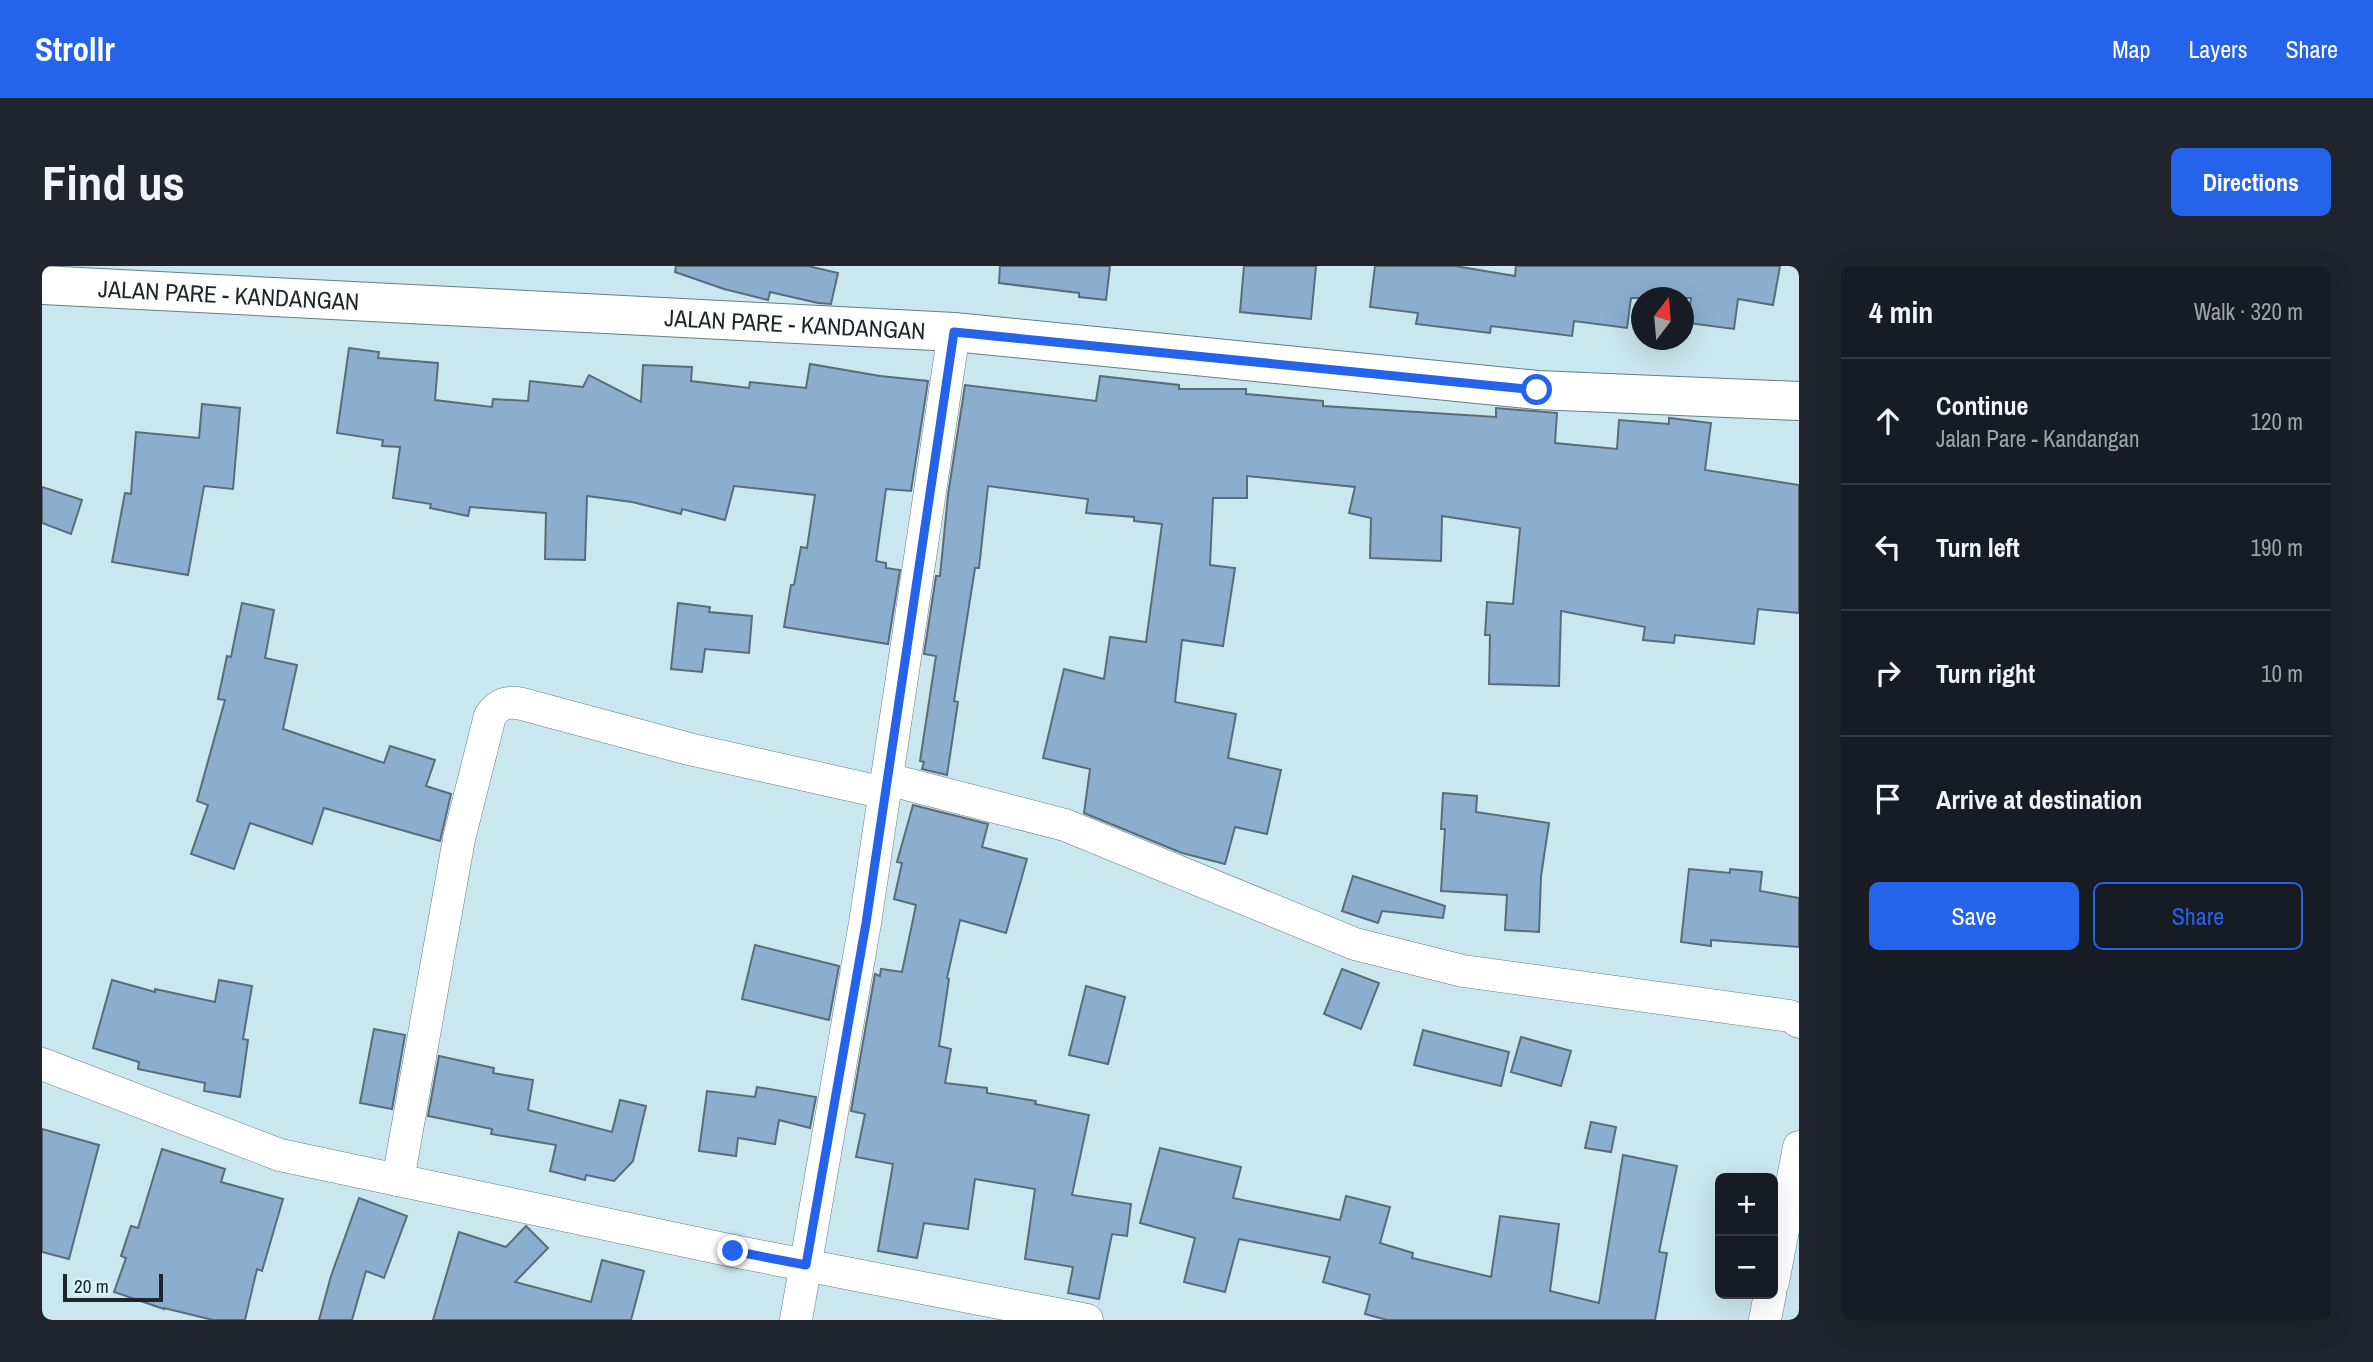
<!DOCTYPE html>
<meta charset="utf-8">
<style>
:root{--surface:#171b24;--page:#20242c;--text:#f1f3f6;--muted:#9ea1a6;--line:#363941;--accent:#2563eb}
body{margin:0;font-family:"Archivo Narrow",sans-serif;background:var(--page);color:var(--text)}
.controls{position:absolute;right:21px;bottom:21px;display:grid;overflow:hidden;border-radius:10px;box-shadow:0 7px 28px #0002}
.controls button{width:63px;height:63px;display:grid;place-items:center;padding:0;border:0;border-bottom:2px solid var(--line);background:var(--surface);color:var(--text);font:35px sans-serif}
.compass{position:absolute;left:1589px;top:21px;width:63px;height:63px;border-radius:50%;background:var(--surface);box-shadow:0 7px 28px #0002;rotate:16deg}
.scale{position:absolute;left:21px;bottom:18px;width:100px;box-sizing:border-box;padding-left:7px;border:4px solid #1d272b;border-top:0;font-size:19px;line-height:24px;white-space:nowrap;color:#1d272b;-webkit-text-stroke:5px #d7f3fb;paint-order:stroke}
.stop{position:absolute;width:21px;height:21px;margin:-16px;border:5px solid #2563eb;border-radius:50%;background:#fff}
.stop.end{background:#2563eb;border-color:#fff;box-shadow:0 2px 7px #0008}
.list{margin:0;padding:0;list-style:none}
h2{display:flex;justify-content:space-between;align-items:center;height:91px;margin:0;padding:0 28px;font-size:30px}
h2 small{font-size:23px;font-weight:400;color:var(--muted)}
.list li{display:grid;grid-template-columns:46px 1fr auto;gap:21px;align-items:center;box-sizing:border-box;height:126px;padding:0 28px;border-top:2px solid var(--line)}
.list b{display:block;font-size:26px;white-space:nowrap}
.list p{margin:0;font-size:23px;white-space:nowrap;color:var(--muted)}
.list em{font-size:23px;font-style:normal;color:var(--muted)}
.actions{display:flex;gap:14px;padding:21px 28px}
.actions a{flex:1;padding:16px 0;border:2px solid var(--accent);border-radius:10px;text-align:center;font-size:24px;color:var(--accent)}
.actions .main{background:var(--accent);color:#fff}
.icon{flex:none;width:38px;height:38px;fill:none;stroke:currentColor;stroke-width:2;stroke-linecap:round;stroke-linejoin:round}
.map{position:relative;flex:none;width:1757px;height:1054px;overflow:hidden;border-radius:10px}
header{display:flex;align-items:center;gap:42px;box-sizing:border-box;height:98px;padding:0 35px;background:var(--accent);color:#fff}
header strong{font-size:33px}
nav{display:flex;gap:38px;margin-inline-start:auto;font-size:24px}
.intro{display:flex;align-items:center;justify-content:space-between;box-sizing:border-box;height:168px;padding:0 42px}
h1{margin:0;font-size:49px}
.button{padding:18px 32px;border-radius:10px;background:var(--accent);color:#fff;font-size:24px;font-weight:700}
main{display:flex;gap:42px;padding:0 42px}
aside{flex:1;background:var(--surface);border-radius:10px;box-shadow:0 7px 28px #0002}
.map>svg:first-child{display:block}
</style>
<header>
<strong>Strollr</strong>
<nav><a>Map</a><a>Layers</a><a>Share</a></nav>
</header>
<div class="intro"><h1>Find us</h1><a class="button">Directions</a></div>
<main>
<div class="map">
<svg width="1757" height="1054" viewBox="0 0 1757 1054">
<rect width="100%" height="100%" fill="#cae6ee"/>
<!-- building -->
<g fill="#8baece" stroke="#5b6b7a" stroke-width="2">
<polygon points="634,0 766,0 796,7 789,38 776,37 728,26 726,34 682,23 633,6"/>
<polygon points="958,0 1068,0 1064,34 1037,31 1037,27 957,17"/>
<polygon points="1202,0 1274,0 1269,53 1198,46"/>
<polygon points="1333,0 1413,0 1473,10 1474,0 1738,0 1731,39 1696,33 1692,63 1646,57 1649,32 1589,32 1585,62 1532,55 1530,70 1449,60 1448,67 1374,58 1376,47 1328,41"/>
<polygon points="307,82 337,86 336,92 396,97 393,134 450,141 451,133 486,135 488,115 541,121 547,109 599,136 601,99 650,101 649,115 707,122 708,116 764,122 768,98 838,110 886,115 869,225 844,223 834,295 844,297 844,302 858,304 846,378 742,361 749,319 752,319 759,281 765,282 773,229 692,220 683,254 640,243 639,248 590,236 545,230 543,294 503,293 504,247 428,241 426,250 388,242 389,238 351,232 358,181 340,180 341,174 295,167"/>
<polygon points="1058,110 1137,119 1137,123 1204,123 1204,128 1281,135 1281,140 1454,151 1454,142 1515,147 1513,177 1575,183 1577,154 1627,158 1627,152 1669,157 1663,204 1757,219 1757,347 1716,343 1712,378 1633,369 1632,377 1601,374 1603,361 1519,345 1517,420 1447,418 1448,369 1443,369 1445,336 1471,338 1478,262 1400,250 1399,295 1328,292 1329,252 1307,247 1313,221 1205,210 1205,232 1171,232 1168,299 1193,302 1181,380 1140,374 1133,436 1194,448 1186,492 1239,504 1225,568 1193,561 1183,598 1140,587 1042,547 1048,503 1001,492 1022,403 1062,413 1068,371 1104,376 1120,258 1092,255 1092,251 1044,247 1046,233 946,220 937,302 933,302 912,435 916,436 905,509 880,503 882,496 878,495 894,390 882,388 894,310 898,310 906,229 923,119 1054,135"/>
<polygon points="160,138 198,142 191,223 162,220 146,309 70,296 83,227 89,228 94,166 157,172"/>
<polygon points="0,221 40,234 29,268 0,257"/>
<polygon points="200,337 232,344 223,392 255,399 241,463 342,497 348,480 393,494 384,520 409,528 398,575 282,542 270,578 208,557 192,603 149,588 166,539 155,535 183,434 176,433 185,390 189,391"/>
<polygon points="636,337 668,341 667,346 710,350 707,387 663,383 660,406 629,403"/>
<polygon points="1401,527 1435,530 1434,546 1507,557 1499,610 1497,666 1463,664 1465,629 1399,625 1403,563 1399,563"/>
<polygon points="871,539 946,558 940,581 985,593 964,667 918,654 905,712 907,713 897,780 909,783 903,817 945,822 945,827 994,835 993,838 1047,849 1030,929 1089,938 1085,970 1070,968 1057,1033 1026,1027 1031,1001 983,993 993,923 933,913 926,963 882,957 875,992 836,985 851,898 814,891 823,848 809,845 833,708 838,710 839,703 860,706 874,639 852,633 860,597 855,596"/>
<polygon points="1647,603 1688,607 1688,603 1720,606 1718,625 1757,632 1757,681 1669,674 1669,680 1639,676"/>
<polygon points="1311,610 1403,640 1401,652 1340,645 1336,657 1300,645"/>
<polygon points="713,679 797,700 787,754 700,733"/>
<polygon points="1300,703 1337,717 1319,763 1282,748"/>
<polygon points="70,714 113,726 113,723 173,736 177,714 210,720 201,773 206,774 198,831 162,825 163,817 96,803 97,796 51,782"/>
<polygon points="1044,720 1083,731 1066,798 1027,789"/>
<polygon points="332,763 363,769 350,843 318,837"/>
<polygon points="1381,764 1467,786 1459,820 1372,799"/>
<polygon points="1479,771 1529,785 1519,820 1469,806"/>
<polygon points="397,790 452,802 451,807 491,814 486,844 570,866 578,834 604,840 591,895 572,915 544,909 543,914 508,905 514,879 449,868 450,863 386,850"/>
<polygon points="715,821 774,831 768,862 737,854 733,878 696,872 694,890 657,885 665,825 713,831"/>
<polygon points="1549,856 1574,861 1569,886 1543,882"/>
<polygon points="0,863 57,879 27,993 0,986"/>
<polygon points="1118,882 1199,901 1191,932 1298,954 1304,930 1348,941 1338,977 1371,987 1370,992 1449,1011 1458,950 1517,958 1508,1025 1557,1037 1581,889 1635,900 1617,986 1625,987 1613,1054 1345,1054 1323,1048 1328,1029 1281,1016 1288,991 1197,973 1183,1026 1142,1016 1153,972 1098,957"/>
<polygon points="120,883 183,903 179,916 241,933 220,1005 215,1003 203,1054 171,1054 122,1042 122,1043 72,1026 84,992 79,990 89,960 96,962"/>
<polygon points="317,932 365,950 342,1012 324,1005 310,1054 277,1054 289,1010"/>
<polygon points="484,960 506,982 473,1016 549,1036 560,994 602,1005 589,1054 391,1054 417,966 464,981"/>
</g>
<g fill="none" stroke-linecap="round" stroke-linejoin="round">
<defs>
<g id="minor">
<polyline points="845,513 1023,559 1313,678 1421,705 1748,750 1757,756"/>
<polyline points="0,798 238,889 691,985 1045,1054"/>
<path d="M356,914L417,573L448,450C457,437 465,435 480,438L647,483L843,527"/>
<polyline points="1731,1016 1757,881"/>
<polyline points="754,1054 823,657 912,66"/>
<polyline points="1723,1054 1728,1028"/>
</g>
<g id="major">
<path id="s1" d="M0,19L912,66L1495,124L1757,135"/>
</g>
</defs>
<!-- minor casing -->
<use href="#minor" stroke="#657e85" stroke-width="33"/>
<!-- major casing -->
<use href="#major" stroke="#657e85" stroke-width="40"/>
<!-- minor -->
<use href="#minor" stroke="#fff" stroke-width="32"/>
<!-- major -->
<use href="#major" stroke="#fff" stroke-width="38"/>
</g>
<g fill="none" stroke-linecap="round" stroke-linejoin="round">
<!-- route -->
<polyline stroke="#2563eb" stroke-width="9" points="691,985 764,999 824,657 912,66 1495,124"/>
</g>
<g text-anchor="middle" dominant-baseline="central" stroke-width="5" stroke-linejoin="round" paint-order="stroke">
<!-- street labels -->
<g font-size="24" fill="#1d272b" stroke="#d7f3fb">
<text stroke="none"><textPath href="#s1" startOffset="187">JALAN PARE - KANDANGAN</textPath></text>
<text stroke="none"><textPath href="#s1" startOffset="754">JALAN PARE - KANDANGAN</textPath></text>
</g>
</g>
</svg>
<div class="controls">
<button>+</button>
<button>−</button>
</div>
<svg class="compass" viewBox="-18 -18 36 36"><path d="M0-13l5 13h-10z" fill="#e53935"/><path d="M0 13l5-13h-10z" fill="#9ea1a6"/></svg>
<div class="scale">20 m</div>
<div class="stop" style="left:1495px;top:124px"></div>
<div class="stop end" style="left:691px;top:985px"></div>
</div>
<aside>
<h2>4 min<small>Walk · 320 m</small></h2>
<ul class="list">
<li><svg class="icon" aria-label="ahead" viewBox="0 0 24 24"><path d="M12 20V5M6 11l6-6 6 6"/></svg><div><b>Continue</b><p>Jalan Pare - Kandangan</p></div><em>120 m</em></li>
<li><svg class="icon" aria-label="left" viewBox="0 0 24 24"><path d="M17 20v-9H6M10 6l-5 5 5 5"/></svg><div><b>Turn left</b></div><em>190 m</em></li>
<li><svg class="icon" aria-label="right" viewBox="0 0 24 24"><path d="M7 20v-9h11M14 6l5 5-5 5"/></svg><div><b>Turn right</b></div><em>10 m</em></li>
<li><svg class="icon" aria-label="arrive" viewBox="0 0 24 24"><path d="M6 21V4h12l-3 4 3 4H6"/></svg><div><b>Arrive at destination</b></div></li>
</ul>
<div class="actions"><a class="main">Save</a><a>Share</a></div>
</aside>
</main>
